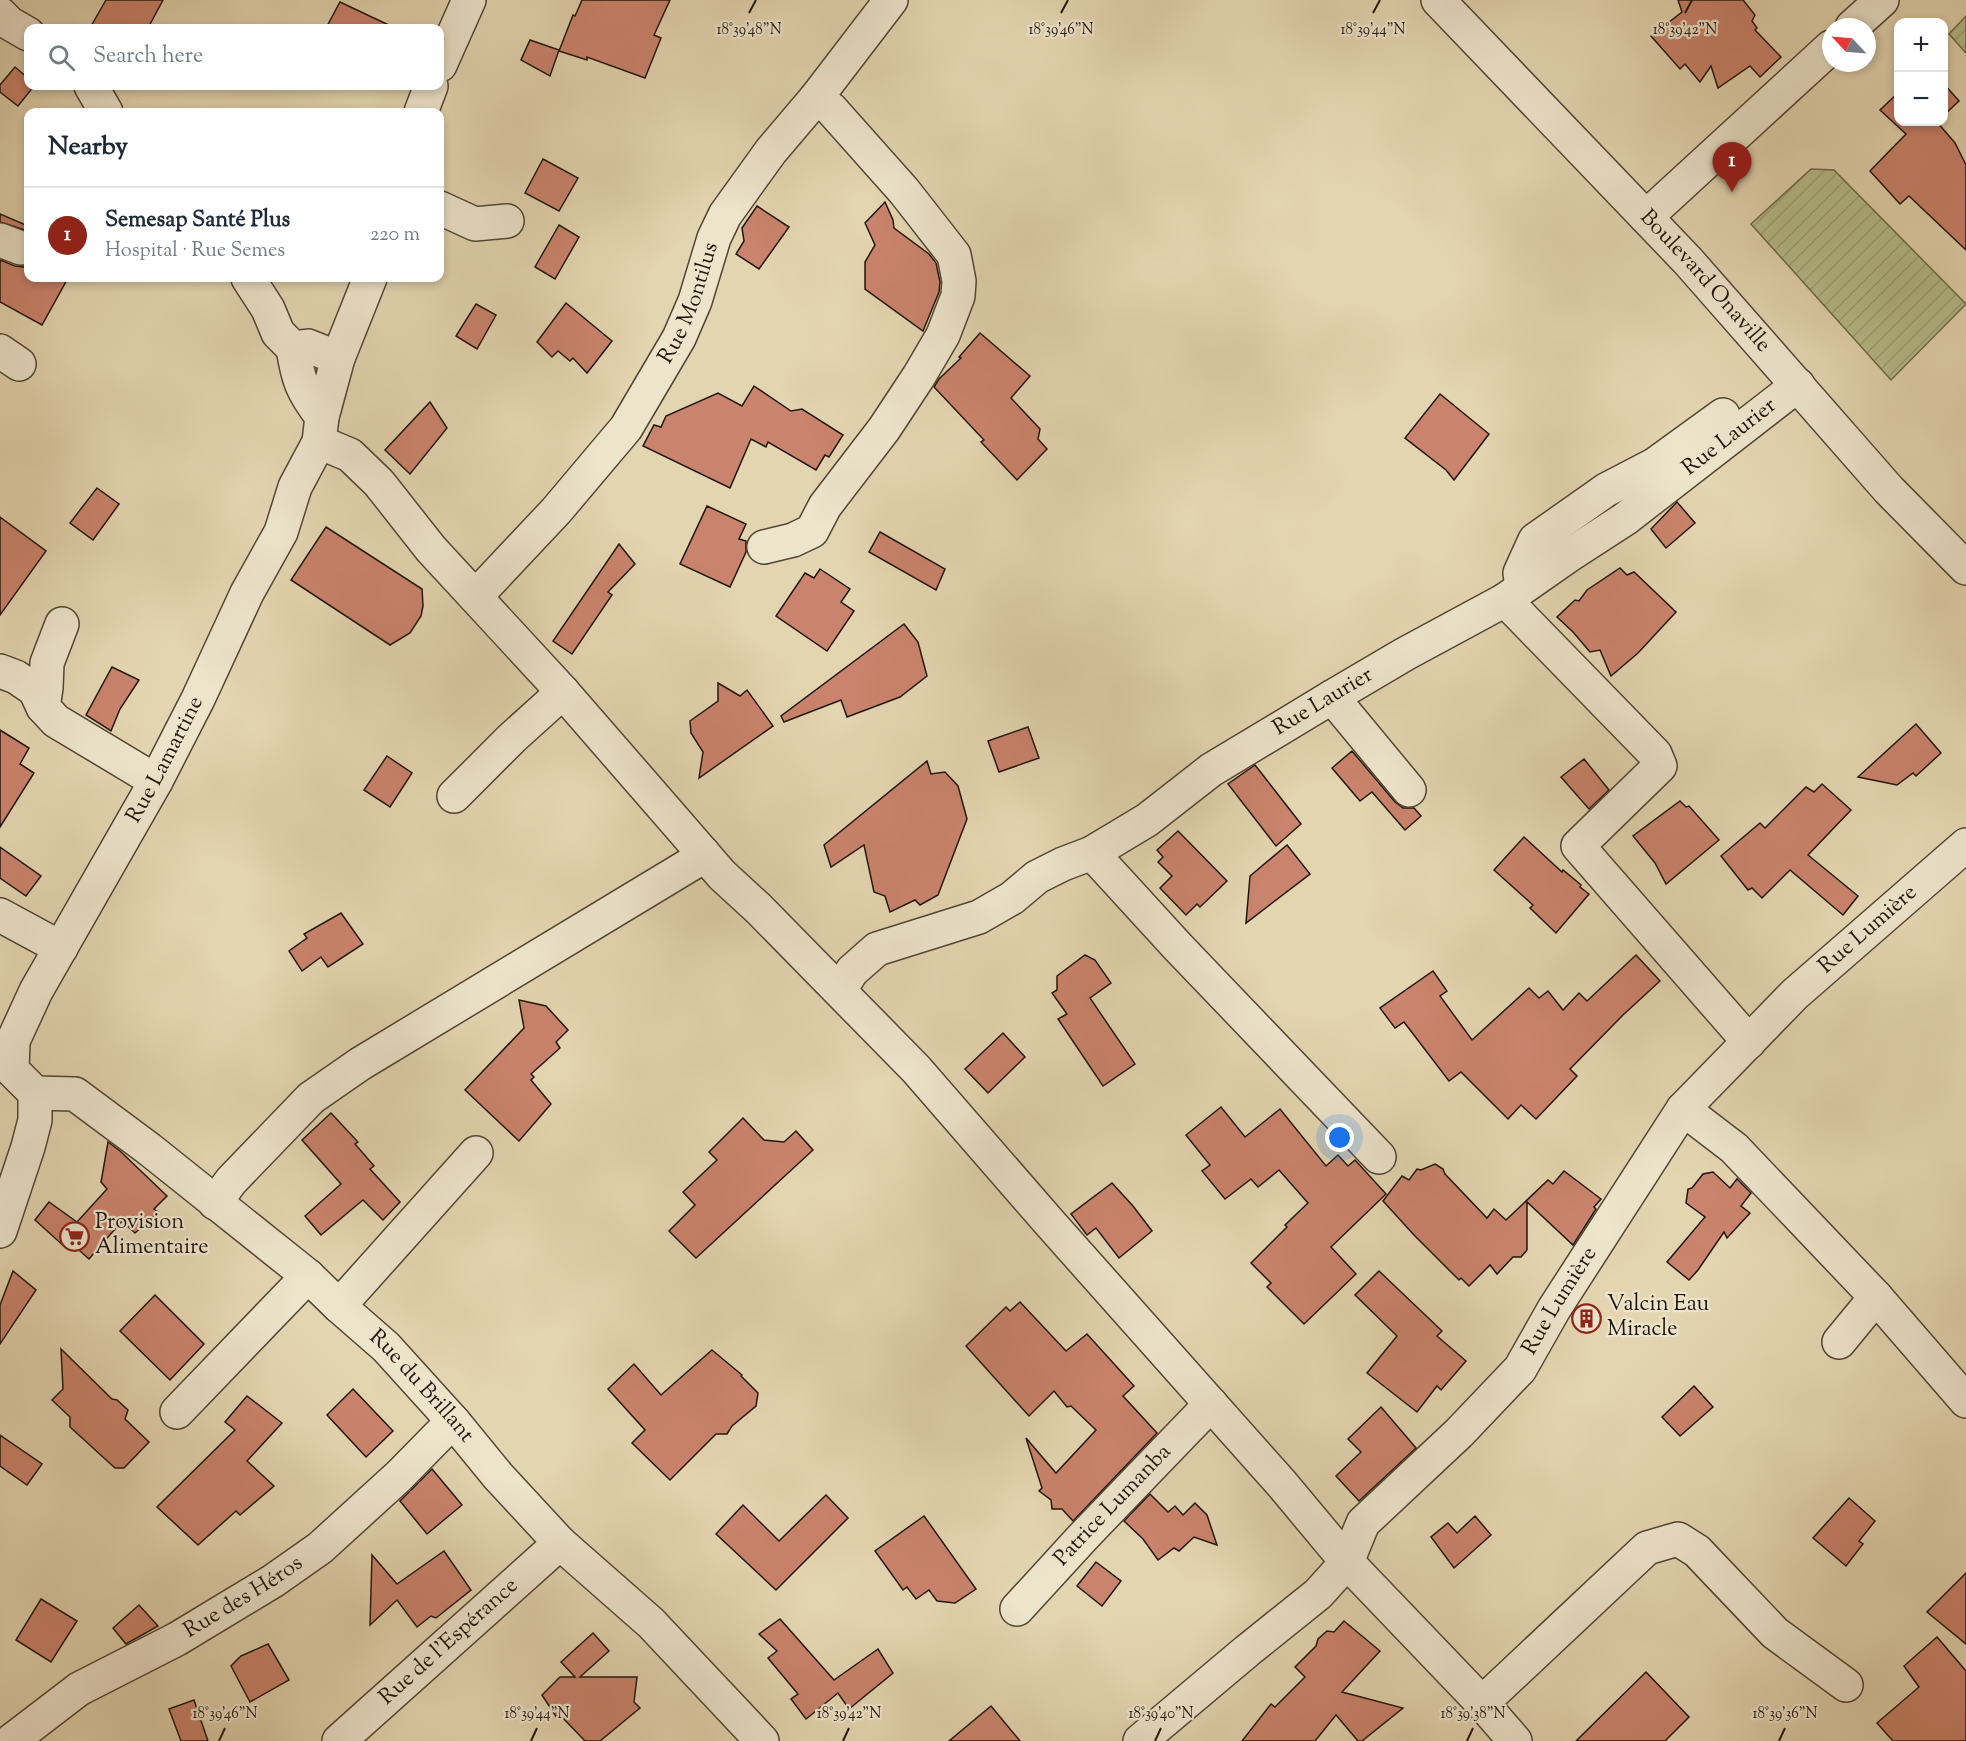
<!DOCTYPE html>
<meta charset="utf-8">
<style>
:root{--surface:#fff;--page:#f2f2f3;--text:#1f2937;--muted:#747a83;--line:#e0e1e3;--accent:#8f2418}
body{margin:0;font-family:"Sorts Mill Goudy",serif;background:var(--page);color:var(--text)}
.controls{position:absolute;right:18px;top:18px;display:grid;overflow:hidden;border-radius:12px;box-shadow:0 3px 9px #0003}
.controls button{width:54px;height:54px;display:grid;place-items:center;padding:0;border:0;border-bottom:2px solid var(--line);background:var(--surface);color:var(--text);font:30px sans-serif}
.compass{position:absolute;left:1822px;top:18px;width:54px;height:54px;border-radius:50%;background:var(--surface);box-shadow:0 3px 9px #0003;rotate:296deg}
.you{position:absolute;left:1340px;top:1138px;width:21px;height:21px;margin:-15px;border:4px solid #fff;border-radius:50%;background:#1a73e8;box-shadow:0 0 0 9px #1a73e833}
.badge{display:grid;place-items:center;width:39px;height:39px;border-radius:50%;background:var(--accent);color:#fff;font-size:20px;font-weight:700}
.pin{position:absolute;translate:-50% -50px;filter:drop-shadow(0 2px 3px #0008)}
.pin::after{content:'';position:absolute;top:32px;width:21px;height:18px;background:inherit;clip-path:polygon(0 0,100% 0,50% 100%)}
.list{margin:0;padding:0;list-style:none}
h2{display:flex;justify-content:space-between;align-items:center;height:78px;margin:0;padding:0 24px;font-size:26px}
h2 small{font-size:20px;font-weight:400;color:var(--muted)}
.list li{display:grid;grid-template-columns:39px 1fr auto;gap:18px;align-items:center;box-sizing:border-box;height:96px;padding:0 24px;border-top:2px solid var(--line)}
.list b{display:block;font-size:22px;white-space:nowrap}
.list p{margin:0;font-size:20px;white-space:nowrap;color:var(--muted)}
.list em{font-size:20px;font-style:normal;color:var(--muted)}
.icon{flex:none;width:33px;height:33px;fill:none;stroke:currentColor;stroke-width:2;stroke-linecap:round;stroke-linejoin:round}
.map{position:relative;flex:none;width:1966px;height:1741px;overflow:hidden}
.search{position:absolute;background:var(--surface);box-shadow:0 3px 9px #0003;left:24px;top:24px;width:420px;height:66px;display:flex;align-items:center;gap:15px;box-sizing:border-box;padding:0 21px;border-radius:12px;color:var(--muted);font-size:22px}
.panel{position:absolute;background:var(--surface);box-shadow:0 3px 9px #0003;left:24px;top:108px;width:420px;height:174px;border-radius:12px}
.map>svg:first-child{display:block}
</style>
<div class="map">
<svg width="1966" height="1741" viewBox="0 0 1966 1741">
<defs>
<pattern id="garden-furrows" width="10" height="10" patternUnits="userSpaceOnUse" patternTransform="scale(1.5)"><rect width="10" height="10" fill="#b6bd8a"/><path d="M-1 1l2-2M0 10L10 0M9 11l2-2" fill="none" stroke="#9ca276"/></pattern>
</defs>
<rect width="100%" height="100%" fill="#e3d5b0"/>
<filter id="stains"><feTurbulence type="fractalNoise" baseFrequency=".00333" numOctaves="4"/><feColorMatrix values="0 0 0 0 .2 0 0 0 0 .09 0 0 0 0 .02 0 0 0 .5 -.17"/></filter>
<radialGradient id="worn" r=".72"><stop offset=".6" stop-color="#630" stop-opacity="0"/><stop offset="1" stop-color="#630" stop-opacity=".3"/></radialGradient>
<!-- garden -->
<g fill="url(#garden-furrows)" stroke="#6b6a4a" stroke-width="1.5">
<polygon points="1966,16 1966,53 1949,34"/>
<polygon points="1811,169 1834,170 1966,304 1891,380 1751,224"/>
</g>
<!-- building -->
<g fill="#ca836c" stroke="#20160b" stroke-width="1.5">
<polygon points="106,0 163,0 148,28 90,28"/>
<polygon points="582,0 670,0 654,35 661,38 645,78 587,57 587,60 559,51 573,15 575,16"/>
<polygon points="1678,0 1743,0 1755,15 1752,21 1757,28 1755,30 1781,57 1760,77 1750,66 1718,88 1711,66 1700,82 1685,64 1680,69 1651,36 1682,12"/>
<polygon points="340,2 395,28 326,28"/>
<polygon points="530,40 559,50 550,76 521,60"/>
<polygon points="15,67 28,78 28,86 34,86 18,106 0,92 0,85"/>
<polygon points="1944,84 1959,101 1944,115"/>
<polygon points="1899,92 1899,122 1937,122 1955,143 1966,165 1966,250 1909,196 1900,204 1870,171 1906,134 1880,110"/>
<polygon points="543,159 578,178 559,211 525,193"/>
<polygon points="885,202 893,220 894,228 929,254 936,263 940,282 939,292 923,331 865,289 865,262 875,245 865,223"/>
<polygon points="757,206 789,227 759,269 736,254 744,241 742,228"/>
<polygon points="0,214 28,226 28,231 0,222"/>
<polygon points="559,225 579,237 555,279 535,267"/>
<polygon points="0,260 15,266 23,267 28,265 28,278 68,278 42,325 0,302"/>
<polygon points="566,303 612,341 587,373 573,358 570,361 558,351 552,357 537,342"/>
<polygon points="476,304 496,315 477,349 456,336"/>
<polygon points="980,333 1030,376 1011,398 1040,429 1038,439 1047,449 1017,480 981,442 984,440 934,387 939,379 961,358 959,357"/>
<polygon points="754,386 791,411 802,409 843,435 829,457 825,455 816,470 768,442 766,447 751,439 730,488 643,446 654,425 661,427 666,416 718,393 742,406"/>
<polygon points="1440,394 1489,434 1454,480 1446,470 1405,438"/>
<polygon points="430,402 447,428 410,474 385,450"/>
<polygon points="97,488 119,504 93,540 70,523"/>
<polygon points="1677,502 1695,523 1666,548 1651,529"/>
<polygon points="707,506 746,524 739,539 746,541 746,552 730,587 680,564"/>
<polygon points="0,517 46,551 0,615"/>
<polygon points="326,527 422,589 423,606 421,616 410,633 390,645 291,580"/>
<polygon points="880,532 945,569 936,590 869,552"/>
<polygon points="619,544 635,564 608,592 612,595 572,654 553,641"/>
<polygon points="1620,568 1627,575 1634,572 1676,612 1638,653 1611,676 1600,650 1590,652 1573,632 1557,617 1575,600 1579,601 1587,590"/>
<polygon points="820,569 850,589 841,602 854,611 827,651 776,616 805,573 814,578"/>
<polygon points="904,624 918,642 927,676 900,697 847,717 841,700 784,722 781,716"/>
<polygon points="112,667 139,680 120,709 111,731 86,715"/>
<polygon points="718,683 740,696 747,690 773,726 699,778 703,752 691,733 690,721 718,701"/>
<polygon points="1916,724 1941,753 1916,776 1913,773 1897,785 1858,777"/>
<polygon points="1028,727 1039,758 999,772 988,741"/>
<polygon points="0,730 29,748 20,764 34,773 0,827"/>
<polygon points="1352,751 1395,802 1403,808 1414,808 1421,816 1405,830 1372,792 1360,801 1332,768"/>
<polygon points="387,756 412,773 390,807 364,790"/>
<polygon points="1584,759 1609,790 1589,809 1561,777"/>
<polygon points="927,761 931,774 945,772 958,786 967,819 938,895 920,905 915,900 890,912 885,896 874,892 864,845 831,867 824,845"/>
<polygon points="1255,765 1301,824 1276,846 1228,784"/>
<polygon points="1822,784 1851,810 1808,855 1858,896 1843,915 1790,870 1762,898 1752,888 1748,890 1721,856 1760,823 1765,828 1806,787 1814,792"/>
<polygon points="1680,801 1686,807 1689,806 1719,840 1666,884 1655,863 1633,836"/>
<polygon points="1178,831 1227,881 1200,907 1197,904 1186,915 1160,888 1172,876 1158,862 1163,857 1157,850"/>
<polygon points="1524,837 1562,872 1563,870 1581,885 1580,887 1589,894 1556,933 1530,908 1533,905 1494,870"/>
<polygon points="1287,845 1310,874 1246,923 1250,876"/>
<polygon points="0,847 41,876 26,896 0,878"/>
<polygon points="341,913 363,944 328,967 321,957 302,971 289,951 307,938 304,934"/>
<polygon points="1085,955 1095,960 1111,983 1090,998 1135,1064 1103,1086 1058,1019 1067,1014 1052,993 1057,990 1057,976"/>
<polygon points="1636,955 1660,981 1623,1015 1570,1069 1577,1076 1536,1119 1521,1105 1508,1119 1461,1072 1449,1081 1404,1022 1395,1028 1380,1008 1433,971 1447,991 1440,996 1472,1040 1529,988 1539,998 1548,991 1563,1010 1579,993 1587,1001"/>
<polygon points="519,1000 546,1006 568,1030 556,1042 560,1048 531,1074 534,1077 531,1080 551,1104 519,1141 465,1090 524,1028"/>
<polygon points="1003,1033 1025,1057 988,1093 965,1069"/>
<polygon points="1221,1107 1245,1137 1280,1109 1326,1166 1338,1155 1348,1166 1355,1160 1386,1194 1331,1247 1356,1274 1304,1324 1267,1287 1271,1283 1251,1263 1287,1227 1285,1225 1308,1203 1279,1170 1258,1187 1251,1179 1225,1199 1202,1171 1210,1165 1186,1135"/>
<polygon points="331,1113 358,1142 355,1144 374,1166 370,1169 400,1202 383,1220 363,1200 321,1235 305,1216 341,1184 302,1140"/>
<polygon points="743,1118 764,1140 784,1142 796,1131 813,1150 696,1258 669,1231 695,1205 683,1192 717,1160 709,1152"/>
<polygon points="108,1142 120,1151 167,1196 154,1209 158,1212 135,1233 122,1221 89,1259 71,1243 66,1248 35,1220 49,1202 77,1222 107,1189 101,1182"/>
<polygon points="1435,1164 1443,1169 1445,1174 1487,1218 1494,1209 1506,1220 1548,1180 1553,1184 1564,1171 1601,1199 1594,1207 1596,1209 1573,1245 1527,1202 1527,1250 1521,1257 1513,1257 1497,1274 1490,1265 1469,1286 1461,1278 1459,1280 1414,1235 1383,1201 1402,1176 1409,1180 1417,1169 1421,1170"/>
<polygon points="1713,1172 1730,1188 1737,1179 1751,1193 1741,1206 1750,1213 1727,1238 1724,1232 1698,1270 1689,1280 1667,1262 1705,1217 1686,1203 1688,1189 1692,1188 1703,1174"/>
<polygon points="1112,1183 1133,1206 1152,1231 1119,1258 1096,1228 1087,1235 1071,1214"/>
<polygon points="13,1271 36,1290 0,1344 0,1305"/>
<polygon points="1379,1271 1442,1331 1437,1336 1466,1361 1441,1390 1437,1386 1417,1412 1367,1373 1397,1336 1355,1295"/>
<polygon points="155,1295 204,1344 170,1380 120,1331"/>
<polygon points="1020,1302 1066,1351 1087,1334 1134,1386 1123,1396 1157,1433 1073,1521 1062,1509 1052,1509 1051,1500 1039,1491 1042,1488 1026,1438 1056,1473 1096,1430 1071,1406 1067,1407 1054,1391 1029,1416 966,1346 1006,1307 1010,1311"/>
<polygon points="61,1349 112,1399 117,1400 128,1410 125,1419 149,1442 124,1468 115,1468 70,1427 70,1417 52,1400 63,1389"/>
<polygon points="712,1350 742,1375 741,1376 758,1393 756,1406 732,1426 727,1434 716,1434 670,1480 632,1443 645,1430 608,1389 634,1364 661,1395"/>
<polygon points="1694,1386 1713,1407 1680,1436 1662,1417"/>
<polygon points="353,1389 393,1431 366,1457 327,1415"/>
<polygon points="247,1396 282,1423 247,1461 274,1486 240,1515 236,1511 198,1545 157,1507 235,1430 225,1422"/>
<polygon points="1381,1407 1416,1448 1359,1501 1336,1476 1361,1452 1348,1439"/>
<polygon points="0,1435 42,1464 27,1485 0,1466"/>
<polygon points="432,1469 462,1505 427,1534 400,1501"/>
<polygon points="1150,1494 1168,1512 1175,1506 1183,1515 1195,1503 1207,1515 1217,1545 1194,1537 1179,1551 1174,1548 1158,1560 1143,1539 1124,1521"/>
<polygon points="826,1495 848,1518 776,1590 716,1534 743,1505 779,1541"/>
<polygon points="1849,1498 1875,1521 1859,1541 1863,1544 1846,1566 1813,1538"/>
<polygon points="924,1516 976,1589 955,1603 937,1601 929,1590 916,1599 907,1587 903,1590 875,1551"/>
<polygon points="1475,1516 1491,1535 1454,1568 1431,1537 1448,1523 1457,1533"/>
<polygon points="444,1551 471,1590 436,1618 431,1616 417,1627 397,1600 370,1625 372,1555 397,1584"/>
<polygon points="1096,1562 1121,1581 1102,1606 1077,1586"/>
<polygon points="1966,1573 1966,1644 1927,1612"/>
<polygon points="41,1599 77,1621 51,1662 16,1640"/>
<polygon points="139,1605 158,1626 126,1644 113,1628"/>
<polygon points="780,1619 834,1680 878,1649 893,1673 849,1709 838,1693 806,1719 791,1699 798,1694 768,1658 777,1651 759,1634"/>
<polygon points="1344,1621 1380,1651 1342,1692 1403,1708 1362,1741 1358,1741 1336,1715 1315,1741 1242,1741 1271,1704 1275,1707 1305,1677 1295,1667 1316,1646 1318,1639 1327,1631 1334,1632"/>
<polygon points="593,1633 609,1651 580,1677 637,1677 634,1702 640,1708 600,1741 585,1741 561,1716 557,1718 542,1695 560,1677 575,1677 561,1662"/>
<polygon points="1937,1637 1966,1671 1966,1741 1893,1741 1877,1723 1919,1687 1904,1666"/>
<polygon points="268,1644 289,1680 250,1702 231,1666 241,1656"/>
<polygon points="1646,1672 1689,1717 1665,1741 1576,1741"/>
<polygon points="194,1700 208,1741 181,1741 169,1709"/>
<polygon points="991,1706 1020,1741 949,1741"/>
</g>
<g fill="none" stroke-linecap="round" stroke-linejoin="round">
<defs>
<g id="minor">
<path id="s1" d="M1438,0L1688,261L1889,490L1966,568"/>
<polyline points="0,14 9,23 28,34"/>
<polyline points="1852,27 1882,0"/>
<polyline points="440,65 469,0"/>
<polyline points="91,86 106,112"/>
<polyline points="421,112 431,86"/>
<polyline points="440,208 475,224 507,221"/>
<polyline points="1646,217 1831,47"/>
<polyline points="0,240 21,248"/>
<polyline points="248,278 268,309 278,333 293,348 308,346 338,358"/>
<path d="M293,348C298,380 302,391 322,417"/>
<polyline points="0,351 19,364"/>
<polyline points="319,442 350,455 379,483 431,549 563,692 722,875 759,909 916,1069 1049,1222 1282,1484 1347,1562 1482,1703 1515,1741"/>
<polyline points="764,547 793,540 812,531 825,506 884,429 919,376 943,335 958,296 959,281 954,255 904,191 831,109 816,98"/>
<polyline points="1522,587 1520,573 1535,540 1606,490 1654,465 1723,415"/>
<path id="s2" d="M476,596L556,511L626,428L679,338L695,301L714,238L725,215L771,151L816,98L891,0"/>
<polyline points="1505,600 1655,754 1660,766 1578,846 1749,1042"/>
<polyline points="0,671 16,677 35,690 43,707 56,721 156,781"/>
<polyline points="1332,697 1409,790"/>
<polyline points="43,707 46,688 47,663 62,624"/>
<polyline points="454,796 512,738 563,692"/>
<polyline points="1092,853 1178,947 1379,1157"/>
<polyline points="0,915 61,948"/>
<path id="s3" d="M840,990L852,971L877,949L979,917L1012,898L1037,877L1063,864L1092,853L1147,820L1211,770L1332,697L1405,654L1505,600L1568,556L1625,519L1798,385"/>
<path id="s4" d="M35,1093L75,1094L149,1149L308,1276L339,1306L386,1347L453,1421L498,1476L560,1543L651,1623L762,1741"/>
<polyline points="1683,1109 1734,1148 1876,1297 1966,1401"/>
<polyline points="215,1203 231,1181 311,1098 360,1064 691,864 703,853"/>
<path id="s5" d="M0,1231L28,1147L35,1120V1093L12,1070L13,1041L36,991L156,781L198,699L247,593L281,532L295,487L319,442L322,417L338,358L370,278"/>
<polyline points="339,1306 476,1153"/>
<polyline points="1839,1342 1876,1297"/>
<polyline points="177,1412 308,1276"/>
<path id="s6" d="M1017,1609L1083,1537L1211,1404"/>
<polyline points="1482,1703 1647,1548 1678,1539 1697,1551 1775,1633 1846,1685"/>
<path id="s7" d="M11,1741L79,1689L177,1639L273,1581L320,1548L399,1476L453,1421"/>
<path id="s8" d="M339,1741L560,1543"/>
<path id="s9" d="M1140,1741L1247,1651L1318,1594L1347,1562L1363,1523L1459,1433L1520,1369L1554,1309L1683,1109L1795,994L1966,845"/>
</g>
</defs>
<!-- minor casing -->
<use href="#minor" stroke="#514634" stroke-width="36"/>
<!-- minor -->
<use href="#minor" stroke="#ede4cc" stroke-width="33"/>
</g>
<!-- ticks -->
<path fill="none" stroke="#20160b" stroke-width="2" d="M749,13L756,0M1061,13L1068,0M1373,13L1380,0M1685,13L1692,0M219,1741L225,1728M531,1741L537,1728M843,1741L849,1728M1155,1741L1161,1728M1467,1741L1473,1728M1779,1741L1785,1728"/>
<!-- icons -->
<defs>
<symbol id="supermarket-ring" viewBox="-11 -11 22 22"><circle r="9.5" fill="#ede4cc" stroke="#8f2418" stroke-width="1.5"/><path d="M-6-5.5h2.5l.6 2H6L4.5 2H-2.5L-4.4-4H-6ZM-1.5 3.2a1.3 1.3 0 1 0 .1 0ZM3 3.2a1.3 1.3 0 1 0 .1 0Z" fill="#8f2418"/></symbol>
<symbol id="building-ring" viewBox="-11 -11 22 22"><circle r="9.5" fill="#ede4cc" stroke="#8f2418" stroke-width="1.5"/><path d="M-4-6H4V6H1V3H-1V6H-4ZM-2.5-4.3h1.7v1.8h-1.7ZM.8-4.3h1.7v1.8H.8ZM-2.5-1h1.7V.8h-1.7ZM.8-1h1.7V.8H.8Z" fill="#8f2418"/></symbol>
</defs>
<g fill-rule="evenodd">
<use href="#supermarket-ring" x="58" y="1220" width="33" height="33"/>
<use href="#building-ring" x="1570" y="1302" width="33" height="33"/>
</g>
<g text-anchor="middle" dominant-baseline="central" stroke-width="4.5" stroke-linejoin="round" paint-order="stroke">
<!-- street labels -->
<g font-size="22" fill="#20160b" stroke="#ede4cc">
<text stroke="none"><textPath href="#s1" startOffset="388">Boulevard Onaville</textPath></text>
<text stroke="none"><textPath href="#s2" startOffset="366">Rue Montilus</textPath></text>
<text stroke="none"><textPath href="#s3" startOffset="1056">Rue Laurier</textPath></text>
<text stroke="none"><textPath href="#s3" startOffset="570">Rue Laurier</textPath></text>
<text stroke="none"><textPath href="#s5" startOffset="525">Rue Lamartine</textPath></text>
<text stroke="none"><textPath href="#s9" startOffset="1101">Rue Lumière</textPath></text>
<text stroke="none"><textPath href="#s9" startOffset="615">Rue Lumière</textPath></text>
<text stroke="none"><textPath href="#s4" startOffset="494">Rue du Brillant</textPath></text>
<text stroke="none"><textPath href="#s6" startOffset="141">Patrice Lumanba</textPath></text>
<text stroke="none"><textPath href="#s7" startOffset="274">Rue des Héros</textPath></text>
<text stroke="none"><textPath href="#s8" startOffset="148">Rue de l'Espérance</textPath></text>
</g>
<!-- poi labels -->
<g font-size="22" fill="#20160b" stroke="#ede4cc" text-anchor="start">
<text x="95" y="1223">Provision<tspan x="95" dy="25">Alimentaire</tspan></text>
<text x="1607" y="1305">Valcin Eau<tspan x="1607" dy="25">Miracle</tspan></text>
</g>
</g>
<g font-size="15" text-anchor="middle" fill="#20160b" stroke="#ede4cc" stroke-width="4.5" stroke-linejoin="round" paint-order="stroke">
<text x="749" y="34">18°39'48"N</text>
<text x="1061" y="34">18°39'46"N</text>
<text x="1373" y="34">18°39'44"N</text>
<text x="1685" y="34">18°39'42"N</text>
<text x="225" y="1718">18°39'46"N</text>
<text x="537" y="1718">18°39'44"N</text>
<text x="849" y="1718">18°39'42"N</text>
<text x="1161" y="1718">18°39'40"N</text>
<text x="1473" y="1718">18°39'38"N</text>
<text x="1785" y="1718">18°39'36"N</text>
</g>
<rect width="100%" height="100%" filter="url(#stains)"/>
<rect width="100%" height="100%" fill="url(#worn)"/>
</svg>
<div class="controls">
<button>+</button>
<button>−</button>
</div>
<svg class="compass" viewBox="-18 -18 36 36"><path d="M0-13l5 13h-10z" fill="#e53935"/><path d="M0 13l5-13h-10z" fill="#747a83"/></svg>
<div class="you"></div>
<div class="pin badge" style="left:1732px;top:192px">1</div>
<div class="search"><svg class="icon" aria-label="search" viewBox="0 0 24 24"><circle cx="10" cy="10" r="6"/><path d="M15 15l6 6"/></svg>Search here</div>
<section class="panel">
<h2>Nearby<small></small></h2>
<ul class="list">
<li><span class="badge">1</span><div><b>Semesap Santé Plus</b><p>Hospital · Rue Semes</p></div><em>220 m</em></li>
</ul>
</section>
</div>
